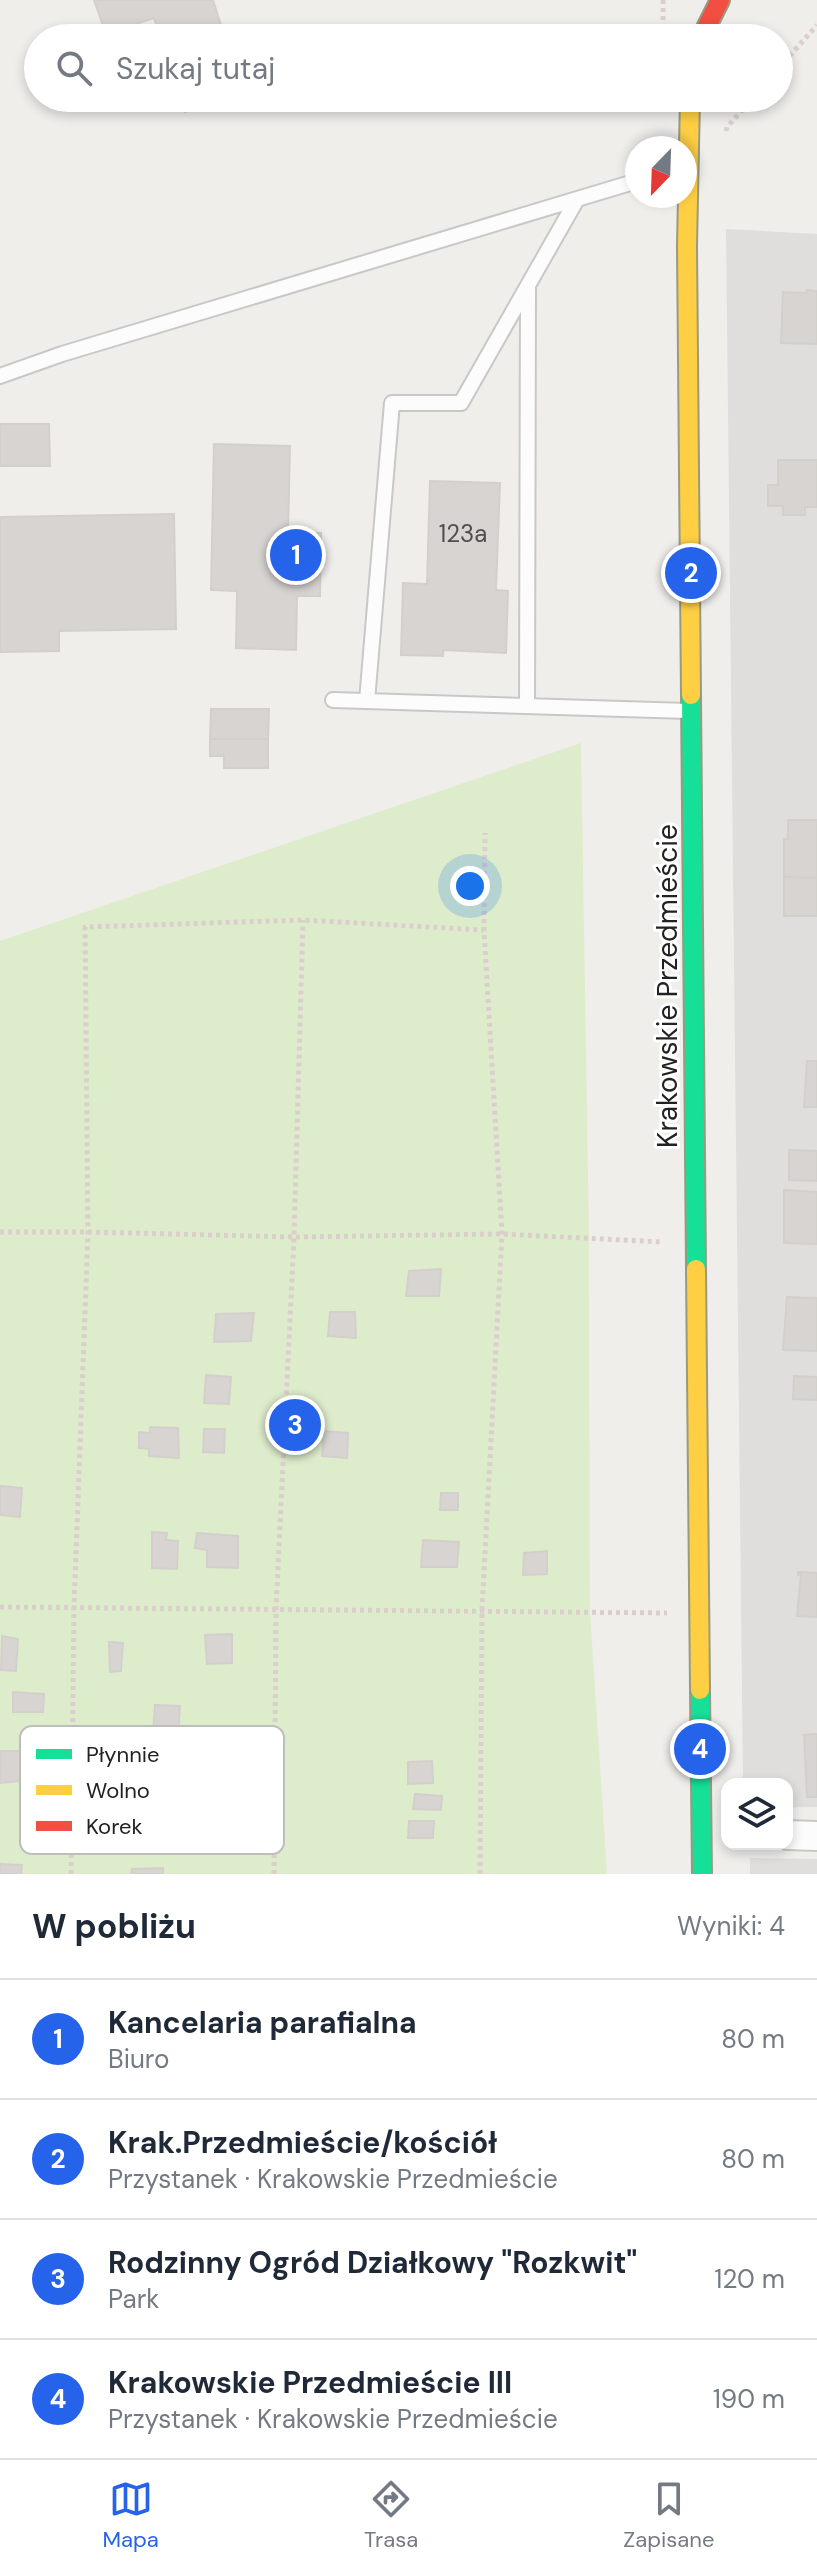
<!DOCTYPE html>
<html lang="pl">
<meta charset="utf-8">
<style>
:root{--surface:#fff;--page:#f2f2f3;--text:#1f2937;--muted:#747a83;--line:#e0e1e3;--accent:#2563eb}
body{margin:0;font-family:"DM Sans",sans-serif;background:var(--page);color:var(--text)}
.controls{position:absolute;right:24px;bottom:24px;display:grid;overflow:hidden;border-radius:16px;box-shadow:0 4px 12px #0003}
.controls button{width:72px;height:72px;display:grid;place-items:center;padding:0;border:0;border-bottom:2px solid var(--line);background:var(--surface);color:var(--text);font:40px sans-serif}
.compass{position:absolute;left:625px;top:136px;width:72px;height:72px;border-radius:50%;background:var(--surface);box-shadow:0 4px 12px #0003;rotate:203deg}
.you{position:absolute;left:470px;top:886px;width:28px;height:28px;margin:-20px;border:6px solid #fff;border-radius:50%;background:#1a73e8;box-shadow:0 0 0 12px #1a73e833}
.badge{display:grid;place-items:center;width:52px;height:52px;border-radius:50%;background:var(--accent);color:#fff;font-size:26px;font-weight:700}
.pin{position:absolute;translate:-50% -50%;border:4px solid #fff;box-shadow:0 2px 8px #0006}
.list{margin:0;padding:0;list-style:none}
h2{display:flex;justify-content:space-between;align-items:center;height:104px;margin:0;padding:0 32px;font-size:34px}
h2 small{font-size:26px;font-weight:400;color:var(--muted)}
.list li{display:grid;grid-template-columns:52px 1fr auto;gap:24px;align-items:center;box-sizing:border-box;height:120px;padding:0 32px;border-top:2px solid var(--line)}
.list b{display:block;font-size:30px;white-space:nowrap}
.list p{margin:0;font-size:26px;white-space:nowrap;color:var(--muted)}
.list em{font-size:26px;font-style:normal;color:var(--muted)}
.icon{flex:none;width:44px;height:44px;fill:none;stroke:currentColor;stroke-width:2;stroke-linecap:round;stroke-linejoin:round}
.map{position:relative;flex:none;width:817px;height:1874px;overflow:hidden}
.search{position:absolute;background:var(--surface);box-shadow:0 4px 12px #0003;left:24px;right:24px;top:24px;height:88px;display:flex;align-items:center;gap:20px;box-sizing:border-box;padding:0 28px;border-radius:44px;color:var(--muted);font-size:30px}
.sheet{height:584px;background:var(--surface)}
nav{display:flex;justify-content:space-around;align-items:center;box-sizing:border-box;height:112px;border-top:2px solid var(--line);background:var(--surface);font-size:22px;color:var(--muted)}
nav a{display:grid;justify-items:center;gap:4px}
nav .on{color:var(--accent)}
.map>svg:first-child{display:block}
</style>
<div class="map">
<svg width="817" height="1874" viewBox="0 0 817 1874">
<rect width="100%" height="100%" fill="#f0eeeb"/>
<!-- residential -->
<g fill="#dfdedc">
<polygon points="726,229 817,234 817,1807 787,1807 787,1784 743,1784"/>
<polygon points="750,1858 817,1859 817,1874 750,1874"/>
</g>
<!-- grass -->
<polygon fill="#ddeccb" points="581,743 589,1238 590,1611 607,1874 0,1874 0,941"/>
<!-- building -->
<g fill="#d7d4d2" stroke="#d3d0cc" stroke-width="2">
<polygon points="94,0 213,0 225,38 160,38 154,18 106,34"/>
<polygon points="180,98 228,98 185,112"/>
<polygon points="807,290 817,291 817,344 781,343 783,292 806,293"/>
<polygon points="0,424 49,424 50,466 0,466"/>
<polygon points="214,444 290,446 288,533 321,533 320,596 297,596 296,650 236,648 237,591 211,590"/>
<polygon points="778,460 817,460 817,507 805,507 805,515 783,515 783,506 768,506 768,485 778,485"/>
<polygon points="430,481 500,483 496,590 508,591 506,653 443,650 443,656 401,655 403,583 427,584"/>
<polygon points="174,514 176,629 59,631 59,651 0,652 0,517"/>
<polygon points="211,709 269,709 268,739 210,739"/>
<polygon points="210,739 268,739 268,768 224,768 224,756 210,756"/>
<polygon points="788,820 817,820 817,878 784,877 784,839 788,839"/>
<polygon points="784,877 817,878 817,916 784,916"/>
<polygon points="807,1061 817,1061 817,1107 804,1107"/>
<polygon points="789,1150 817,1151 817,1181 789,1180"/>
<polygon points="784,1190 817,1192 817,1244 784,1243"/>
<polygon points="441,1269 439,1296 406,1296 409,1271"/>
<polygon points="787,1297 817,1298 817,1351 783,1350"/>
<polygon points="330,1312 355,1312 356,1338 328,1336"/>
<polygon points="254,1313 251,1341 214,1342 216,1314"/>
<polygon points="206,1375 231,1377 229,1404 204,1403"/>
<polygon points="794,1376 817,1377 817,1400 793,1399"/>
<polygon points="150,1427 178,1428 179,1458 149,1456 149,1449 139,1448 139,1432 150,1433"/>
<polygon points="204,1429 225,1429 224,1453 203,1452"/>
<polygon points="324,1431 348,1433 347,1458 322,1456"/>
<polygon points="0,1486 22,1488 20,1517 0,1515"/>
<polygon points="441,1493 458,1493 458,1510 440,1510"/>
<polygon points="152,1532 167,1533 166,1540 178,1541 177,1569 152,1568"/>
<polygon points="197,1533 238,1536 238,1568 207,1567 207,1550 195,1548"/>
<polygon points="423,1540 459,1542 457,1567 421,1567"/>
<polygon points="547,1551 547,1574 523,1575 524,1553"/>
<polygon points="798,1572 817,1573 817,1617 797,1616 801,1574 798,1575"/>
<polygon points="232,1634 232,1663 207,1664 205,1635"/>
<polygon points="2,1636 18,1639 16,1671 1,1670"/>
<polygon points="109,1642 123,1643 121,1671 110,1672"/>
<polygon points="13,1692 44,1694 43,1712 13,1712"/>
<polygon points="155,1705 180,1706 178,1734 153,1732"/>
<polygon points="817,1734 817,1797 807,1797 804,1735"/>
<polygon points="1,1751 20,1751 20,1781 0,1783"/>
<polygon points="432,1761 433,1783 408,1784 408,1762"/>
<polygon points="415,1794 442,1796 441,1810 413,1809"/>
<polygon points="409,1821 434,1821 433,1838 408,1838"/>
<polygon points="0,1864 22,1865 21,1874 0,1874"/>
<polygon points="163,1868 163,1874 131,1874 132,1869"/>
</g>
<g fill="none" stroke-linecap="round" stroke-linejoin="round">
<defs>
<g id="lane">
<polyline points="0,376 62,354 637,181"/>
<polyline points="333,700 688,711"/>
<polyline points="367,701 392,403 461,403 576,201"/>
<polyline points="527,706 528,286"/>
</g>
<polyline id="street" points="787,1835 817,1836"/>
<g id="fast">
<polyline points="691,695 696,1269"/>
<polyline points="700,1690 702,1874"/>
</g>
<g id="slow">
<polyline points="690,98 687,246 691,695"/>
<polyline points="696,1269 700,1690"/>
</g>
<polyline id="jam" points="701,38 720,0"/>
</defs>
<!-- lane casing -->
<use href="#lane" stroke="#c9c8c7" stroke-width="18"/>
<!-- street casing -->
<use href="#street" stroke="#c9c8c7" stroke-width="32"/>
<!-- fast casing -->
<use href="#fast" stroke="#999a82" stroke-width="22"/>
<!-- slow casing -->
<use href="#slow" stroke="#999a82" stroke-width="22"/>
<!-- jam casing -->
<use href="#jam" stroke="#999a82" stroke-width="22"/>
<!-- path -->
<g stroke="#dccecd" stroke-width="5" stroke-dasharray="4 4" stroke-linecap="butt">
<polyline points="663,0 663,35"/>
<polyline points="779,68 817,25"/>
<polyline points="726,131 727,127 753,98"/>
<polyline points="0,1232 88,1232 294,1237 502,1234 663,1242"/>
<polyline points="0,1607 667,1613"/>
<polyline points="71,1874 74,1607 88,1232 85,927 303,920 484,930"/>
<polyline points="274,1874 276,1609 294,1237 303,920"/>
<polyline points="480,1874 482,1610 502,1234 484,930 485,833"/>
</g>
<!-- lane -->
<use href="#lane" stroke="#fdfcfc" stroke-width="14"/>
<!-- street -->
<use href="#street" stroke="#fdfcfc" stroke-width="28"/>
<!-- fast -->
<use href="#fast" stroke="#16e098" stroke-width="18"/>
<!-- slow -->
<use href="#slow" stroke="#ffcf43" stroke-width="18"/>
<!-- jam -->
<use href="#jam" stroke="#f24e42" stroke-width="18"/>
</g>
<g text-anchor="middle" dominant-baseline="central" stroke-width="6" stroke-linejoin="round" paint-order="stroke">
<!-- number labels -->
<g font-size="24" fill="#4f4e4e">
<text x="463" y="533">123a</text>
</g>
<!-- street labels -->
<g font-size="28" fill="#222" stroke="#fff">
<text transform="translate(667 986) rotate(-90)">Krakowskie Przedmieście</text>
</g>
</g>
<!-- legend -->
<rect x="20" y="1726" width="264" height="128" rx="12" fill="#fff" stroke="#bdbdbd" stroke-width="2"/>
<rect x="36" y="1749" width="36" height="10" fill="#16e098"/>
<rect x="36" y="1785" width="36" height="10" fill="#ffcf43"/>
<rect x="36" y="1821" width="36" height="10" fill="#f24e42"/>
<g font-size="22" fill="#222">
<text x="86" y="1762">Płynnie</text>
<text x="86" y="1798">Wolno</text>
<text x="86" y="1834">Korek</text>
</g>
</svg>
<div class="controls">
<button><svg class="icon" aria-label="layers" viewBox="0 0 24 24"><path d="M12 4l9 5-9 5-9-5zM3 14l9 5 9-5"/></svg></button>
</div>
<svg class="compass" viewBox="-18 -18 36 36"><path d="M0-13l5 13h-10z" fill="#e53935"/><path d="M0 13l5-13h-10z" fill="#747a83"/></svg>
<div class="you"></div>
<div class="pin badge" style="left:296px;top:555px">1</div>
<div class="pin badge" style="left:691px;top:573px">2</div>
<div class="pin badge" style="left:295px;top:1425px">3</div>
<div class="pin badge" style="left:700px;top:1749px">4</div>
<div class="search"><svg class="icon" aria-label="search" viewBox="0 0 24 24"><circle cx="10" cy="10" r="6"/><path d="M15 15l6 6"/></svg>Szukaj tutaj</div>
</div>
<section class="sheet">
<h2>W pobliżu<small>Wyniki: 4</small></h2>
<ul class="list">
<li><span class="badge">1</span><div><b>Kancelaria parafialna</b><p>Biuro</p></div><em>80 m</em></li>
<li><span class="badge">2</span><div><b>Krak.Przedmieście/kościół</b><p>Przystanek · Krakowskie Przedmieście</p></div><em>80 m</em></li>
<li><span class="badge">3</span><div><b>Rodzinny Ogród Działkowy &quot;Rozkwit&quot;</b><p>Park</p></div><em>120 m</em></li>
<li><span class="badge">4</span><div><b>Krakowskie Przedmieście III</b><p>Przystanek · Krakowskie Przedmieście</p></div><em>190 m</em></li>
</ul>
</section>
<nav>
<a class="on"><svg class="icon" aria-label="map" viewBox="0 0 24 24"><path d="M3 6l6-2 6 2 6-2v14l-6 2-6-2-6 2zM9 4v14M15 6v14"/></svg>Mapa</a>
<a><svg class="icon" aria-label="directions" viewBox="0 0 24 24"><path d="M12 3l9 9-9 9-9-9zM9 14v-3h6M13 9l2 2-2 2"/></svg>Trasa</a>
<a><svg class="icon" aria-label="saved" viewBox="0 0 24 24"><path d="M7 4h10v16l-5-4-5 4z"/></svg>Zapisane</a>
</nav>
